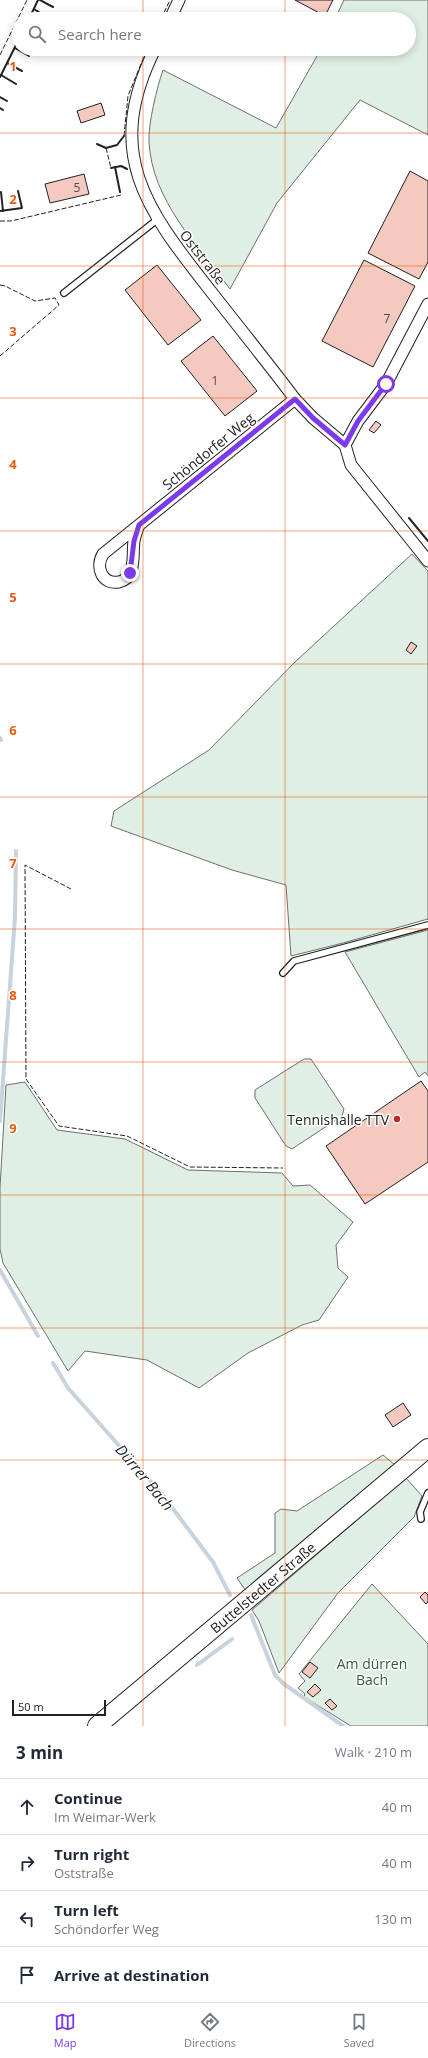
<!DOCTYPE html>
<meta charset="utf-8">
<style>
:root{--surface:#fff;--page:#f6f6f7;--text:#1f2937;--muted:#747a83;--line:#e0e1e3;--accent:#7c3aed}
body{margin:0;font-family:"Open Sans",sans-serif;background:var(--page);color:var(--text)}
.scale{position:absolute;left:12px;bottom:10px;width:94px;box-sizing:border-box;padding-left:4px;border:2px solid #222;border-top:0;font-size:11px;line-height:14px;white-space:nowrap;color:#222;-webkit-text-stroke:3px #fff;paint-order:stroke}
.stop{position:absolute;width:12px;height:12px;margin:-9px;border:3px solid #7c3aed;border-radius:50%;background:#fff}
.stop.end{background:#7c3aed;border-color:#fff;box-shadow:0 1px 4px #0008}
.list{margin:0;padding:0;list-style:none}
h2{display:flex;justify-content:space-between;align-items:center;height:52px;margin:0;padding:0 16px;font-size:17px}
h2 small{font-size:13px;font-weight:400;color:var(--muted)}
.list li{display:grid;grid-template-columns:26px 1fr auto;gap:12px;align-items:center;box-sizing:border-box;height:56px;padding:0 16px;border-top:1px solid var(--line)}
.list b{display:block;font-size:15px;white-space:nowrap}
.list p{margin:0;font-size:13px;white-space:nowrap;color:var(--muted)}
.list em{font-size:13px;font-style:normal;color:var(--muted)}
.icon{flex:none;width:22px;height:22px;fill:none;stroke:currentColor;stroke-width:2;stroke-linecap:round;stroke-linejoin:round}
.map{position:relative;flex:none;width:428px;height:1726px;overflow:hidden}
.search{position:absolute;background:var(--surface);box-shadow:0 2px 10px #0003;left:12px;right:12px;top:12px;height:44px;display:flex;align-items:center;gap:10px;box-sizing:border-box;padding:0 14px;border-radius:22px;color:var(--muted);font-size:15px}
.sheet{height:276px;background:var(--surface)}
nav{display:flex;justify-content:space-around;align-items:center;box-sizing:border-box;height:56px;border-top:1px solid var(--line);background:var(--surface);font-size:11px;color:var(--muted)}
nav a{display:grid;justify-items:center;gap:2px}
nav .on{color:var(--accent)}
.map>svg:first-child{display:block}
</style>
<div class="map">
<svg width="428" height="1726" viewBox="0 0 428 1726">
<rect width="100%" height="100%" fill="#fff"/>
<!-- green -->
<g fill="#e0efe3" stroke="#6f6f6f">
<path d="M344,0H428V135L360,100L277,203L230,289C197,245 152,200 149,142C148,124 157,87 163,70L276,128L321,49H409V19H335Z"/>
<polygon points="412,554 428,571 428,919 343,943 291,956 286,885 232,870 111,826 114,811 209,750 295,662"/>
<polygon points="428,930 428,1076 425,1072 419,1077 345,952"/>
<polygon points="304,1059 311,1059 344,1109 342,1116 292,1149 286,1146 255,1098 255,1090"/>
<polygon points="25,1082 57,1130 125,1139 188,1170 282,1173 293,1186 310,1185 353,1222 336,1245 338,1268 348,1277 319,1320 302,1325 248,1353 199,1388 147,1360 85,1351 68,1371 3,1263 0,1249 0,1187 6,1085"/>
<polygon points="383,1455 395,1465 246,1591 237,1578 275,1553 275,1513 281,1509 297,1511"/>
<polygon points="406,1478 422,1496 414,1517 338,1593 279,1673 259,1621 252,1610"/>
<polygon points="372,1584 428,1644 428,1726 351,1726 304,1697 305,1694 298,1688 305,1681 299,1674"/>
</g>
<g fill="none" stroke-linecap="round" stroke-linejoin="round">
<!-- stream -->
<g stroke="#c7d3dd" stroke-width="4">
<polyline points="0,738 1,740"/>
<polyline points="0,1121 15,917 16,851"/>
<polyline points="0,1270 38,1336"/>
<polyline points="53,1363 68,1388 161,1493 213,1562 230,1595"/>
<polyline points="251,1615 275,1675 284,1684 343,1726"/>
<polyline points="197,1665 232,1639"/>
</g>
</g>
<!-- building -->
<g fill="#f3c9c0" stroke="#222">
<polygon points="295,0 333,0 325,16"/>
<polygon points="101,103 105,115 81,123 77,111"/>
<polygon points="410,171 428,181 428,262 419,279 368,253"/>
<polygon points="84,174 89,194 50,203 45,184"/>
<polygon points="364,260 415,286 373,367 322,341"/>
<polygon points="157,265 201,320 168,345 125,290"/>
<polygon points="213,336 257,391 225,416 181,361"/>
<polygon points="376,421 381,425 374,433 369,430"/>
<polygon points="411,642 417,646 411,654 406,650"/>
<polygon points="421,1081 428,1091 428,1162 365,1204 326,1146"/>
<polygon points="403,1403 411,1415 393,1427 385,1415"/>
<polygon points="425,1592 428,1595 428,1602 426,1604 420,1597"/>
<polygon points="310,1662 318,1668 310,1678 302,1672"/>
<polygon points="315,1684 321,1690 313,1697 307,1692"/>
<polygon points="330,1699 337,1706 332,1710 325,1703"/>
</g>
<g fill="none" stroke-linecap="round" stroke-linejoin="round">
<defs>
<g id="service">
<polyline points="64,293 158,219"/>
<polyline points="283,973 294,961 428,925"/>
<polyline points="421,1519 420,1512 428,1493"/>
</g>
<g id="minor">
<polyline points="170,19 179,0"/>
<path d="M155,49C103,153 146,209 209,289C238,326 267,362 295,399L313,418L345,445"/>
<polyline points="428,304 386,384 358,421 345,445 351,465 428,561"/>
<path d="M139,525L103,554C95,567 102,585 119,582C137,578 132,554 134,541C135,535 137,530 139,525L295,399"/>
</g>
<g id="primary">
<path id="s1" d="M97,1726L428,1448"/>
</g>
</defs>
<!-- service casing -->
<use href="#service" stroke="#222" stroke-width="8"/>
<!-- minor casing -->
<use href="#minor" stroke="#222" stroke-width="13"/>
<!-- primary casing -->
<use href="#primary" stroke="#222" stroke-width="20"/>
<!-- service -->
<use href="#service" stroke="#fff" stroke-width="5.5"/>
<!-- minor -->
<use href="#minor" stroke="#fff" stroke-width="11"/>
<!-- primary -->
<use href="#primary" stroke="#fff" stroke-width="18"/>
<!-- fence -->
<g stroke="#222" stroke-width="1" stroke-dasharray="5 2" stroke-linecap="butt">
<polyline points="161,19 170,0"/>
<polyline points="0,55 27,0"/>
<polyline points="124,136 128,96 147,49"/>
<polyline points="106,148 111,168"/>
<polyline points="0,221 11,221 121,195 120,192"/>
<polyline points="0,285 5,286 35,301 55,298 59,305 0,356"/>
<polyline points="71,889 25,865 26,1079 59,1126 127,1136 190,1167 283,1168"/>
</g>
<!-- wall -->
<g stroke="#222" stroke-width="2">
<polyline points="40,0 53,7"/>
<polyline points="34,9 48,18"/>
<polyline points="29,19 38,0"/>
<polyline points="15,48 29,56"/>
<polyline points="7,63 22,71"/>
<polyline points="1,75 16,84"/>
<polyline points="0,77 19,39"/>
<polyline points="0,97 7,101"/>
<polyline points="0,108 3,110"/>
<polyline points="97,144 106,148 117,145 124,136"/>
<polyline points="115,167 120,192"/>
<polyline points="111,168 121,166 127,169"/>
<polyline points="1,192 3,211"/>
<polyline points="0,211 22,208 18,191"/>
<polyline points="409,518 428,541"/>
</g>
</g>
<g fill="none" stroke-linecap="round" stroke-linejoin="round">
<!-- route -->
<polyline stroke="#7c3aed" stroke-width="5" points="130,573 134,541 139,525 295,399 313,418 345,445 358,421 386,384"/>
</g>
<!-- grid -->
<path fill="none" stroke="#e8590c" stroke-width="1" stroke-opacity="0.55" d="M143,0V19M285,0V19M143,49V1726M285,49V1726M0,133H428M0,266H428M0,398H428M0,531H428M0,664H428M0,797H428M0,929H428M0,1062H428M0,1195H428M0,1328H428M0,1460H428M0,1593H428"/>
<!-- markers -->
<circle fill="#c62828" stroke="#fff" stroke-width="1.5" cx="397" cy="1119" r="4"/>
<g text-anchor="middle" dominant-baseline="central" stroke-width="3" stroke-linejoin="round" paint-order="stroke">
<!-- number labels -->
<g font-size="12" fill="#564c4a">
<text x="77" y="187">5</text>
<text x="387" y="318">7</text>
<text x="215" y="380">1</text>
</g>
<!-- street labels -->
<g font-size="14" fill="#222" stroke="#fff">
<text transform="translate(203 257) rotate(52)">Oststraße</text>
<text transform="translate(208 451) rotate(-39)">Schöndorfer Weg</text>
<text stroke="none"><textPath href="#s1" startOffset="216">Buttelstedter Straße</textPath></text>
</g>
<!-- poi labels -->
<g font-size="14" fill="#222" stroke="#fff" text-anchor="end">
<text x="389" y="1119">Tennishalle TTV</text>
</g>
<!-- park labels -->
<g font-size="14" fill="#2f5e38" stroke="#fff">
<text x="372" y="1663">Am dürren<tspan x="372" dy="16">Bach</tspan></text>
</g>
<!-- water labels -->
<g font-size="15" font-style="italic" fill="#222" stroke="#fff">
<text transform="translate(145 1477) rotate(50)">Dürrer Bach</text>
</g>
</g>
<g font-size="13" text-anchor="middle" font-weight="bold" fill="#e8590c" stroke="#fff" stroke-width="3" stroke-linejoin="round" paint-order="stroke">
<text x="13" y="71">1</text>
<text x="13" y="204">2</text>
<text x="13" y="336">3</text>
<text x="13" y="469">4</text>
<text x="13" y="602">5</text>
<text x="13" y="735">6</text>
<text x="13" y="868">7</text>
<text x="13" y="1000">8</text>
<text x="13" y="1133">9</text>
</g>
</svg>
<div class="scale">50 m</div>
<div class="stop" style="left:386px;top:384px"></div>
<div class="stop end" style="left:130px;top:573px"></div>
<div class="search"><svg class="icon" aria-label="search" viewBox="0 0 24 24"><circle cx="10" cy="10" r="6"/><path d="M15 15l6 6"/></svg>Search here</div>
</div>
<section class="sheet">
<h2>3 min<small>Walk · 210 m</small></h2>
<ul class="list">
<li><svg class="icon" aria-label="ahead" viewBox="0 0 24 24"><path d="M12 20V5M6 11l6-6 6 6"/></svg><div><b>Continue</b><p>Im Weimar-Werk</p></div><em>40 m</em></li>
<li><svg class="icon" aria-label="right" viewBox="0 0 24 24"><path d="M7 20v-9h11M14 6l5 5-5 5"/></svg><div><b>Turn right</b><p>Oststraße</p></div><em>40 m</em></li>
<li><svg class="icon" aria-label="left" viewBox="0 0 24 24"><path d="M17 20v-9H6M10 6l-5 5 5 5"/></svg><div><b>Turn left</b><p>Schöndorfer Weg</p></div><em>130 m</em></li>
<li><svg class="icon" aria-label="arrive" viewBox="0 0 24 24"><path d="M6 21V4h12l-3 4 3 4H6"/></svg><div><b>Arrive at destination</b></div></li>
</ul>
</section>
<nav>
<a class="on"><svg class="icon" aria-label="map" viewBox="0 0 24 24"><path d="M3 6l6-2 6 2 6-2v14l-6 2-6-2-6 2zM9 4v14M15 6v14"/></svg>Map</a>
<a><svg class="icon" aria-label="directions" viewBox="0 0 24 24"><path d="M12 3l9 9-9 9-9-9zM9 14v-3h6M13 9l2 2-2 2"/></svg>Directions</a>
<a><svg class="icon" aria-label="saved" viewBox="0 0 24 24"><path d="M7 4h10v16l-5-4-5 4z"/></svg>Saved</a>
</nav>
